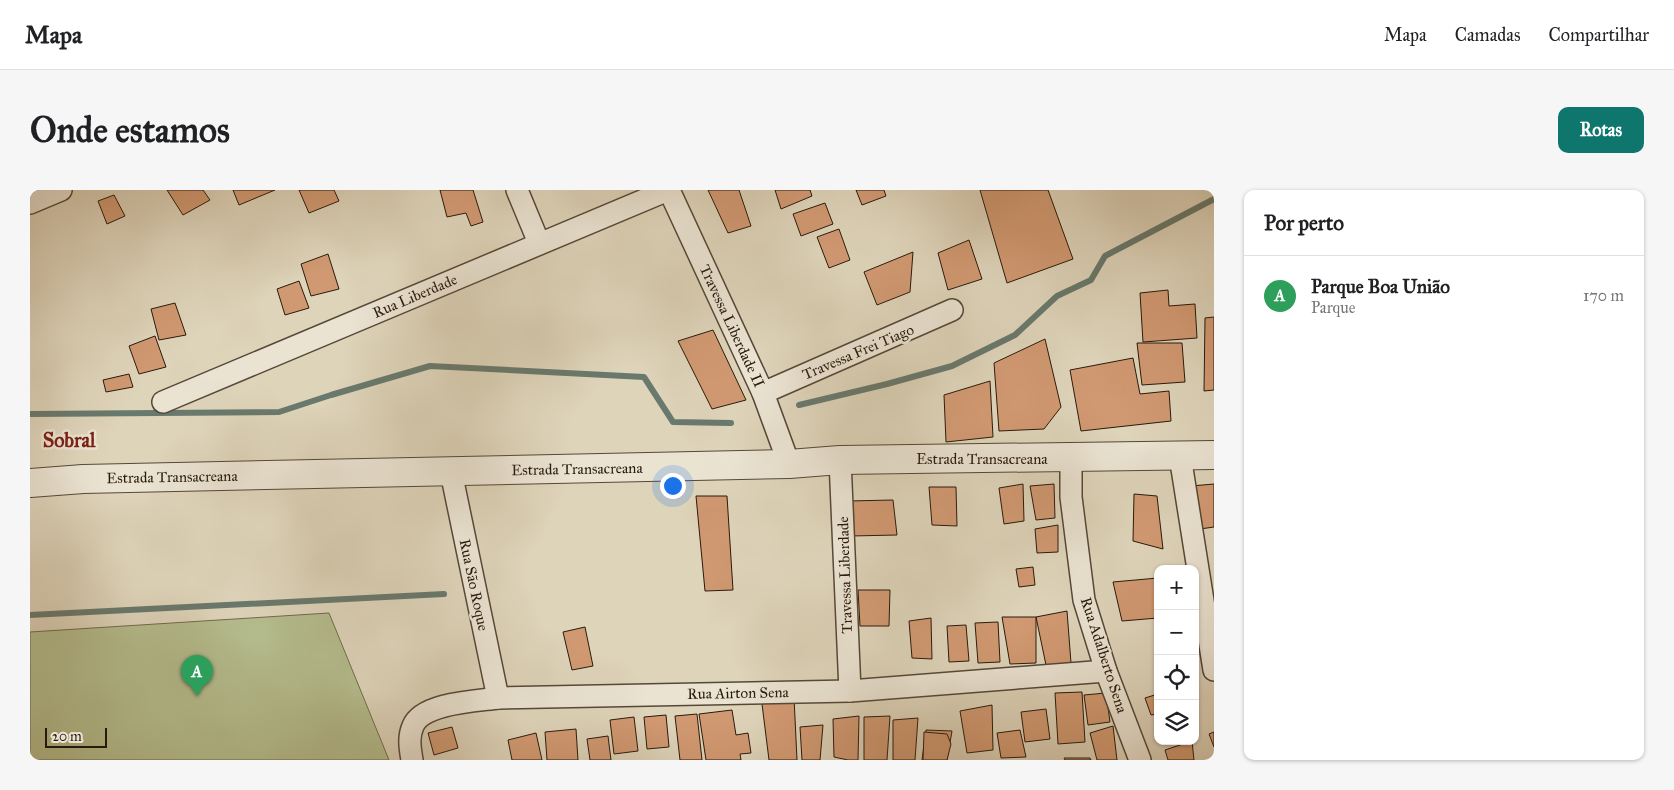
<!DOCTYPE html>
<html lang="pt">
<meta charset="utf-8">
<style>
:root{--surface:#fff;--page:#f6f6f6;--text:#202124;--muted:#757577;--line:#e0e0e0;--accent:#0f766e}
body{margin:0;font-family:"IM FELL Great Primer",serif;background:var(--page);color:var(--text)}
.controls{position:absolute;right:15px;bottom:15px;display:grid;overflow:hidden;border-radius:10px;box-shadow:0 1px 4px #0004}
.controls button{width:45px;height:45px;display:grid;place-items:center;padding:0;border:0;border-bottom:1px solid var(--line);background:var(--surface);color:var(--text);font:25px sans-serif}
.scale{position:absolute;left:15px;bottom:12px;width:62px;box-sizing:border-box;padding-left:5px;border:2px solid #291a0d;border-top:0;font-size:14px;line-height:18px;white-space:nowrap;color:#291a0d;-webkit-text-stroke:4px #eae3d2;paint-order:stroke}
.you{position:absolute;left:642px;top:295px;width:18px;height:18px;margin:-12px;border:4px solid #fff;border-radius:50%;background:#1a73e8;box-shadow:0 0 0 8px #1a73e833}
.badge{display:grid;place-items:center;width:32px;height:32px;border-radius:50%;background:var(--accent);color:#fff;font-size:16px;font-weight:700}
.pin{position:absolute;translate:-50% -41px;filter:drop-shadow(0 1px 2px #0008)}
.pin::after{content:'';position:absolute;top:26px;width:18px;height:15px;background:inherit;clip-path:polygon(0 0,100% 0,50% 100%)}
.list{margin:0;padding:0;list-style:none}
h2{display:flex;justify-content:space-between;align-items:center;height:65px;margin:0;padding:0 20px;font-size:21px}
h2 small{font-size:16px;font-weight:400;color:var(--muted)}
.list li{display:grid;grid-template-columns:32px 1fr auto;gap:15px;align-items:center;box-sizing:border-box;height:80px;padding:0 20px;border-top:1px solid var(--line)}
.list b{display:block;font-size:19px;white-space:nowrap}
.list p{margin:0;font-size:16px;white-space:nowrap;color:var(--muted)}
.list em{font-size:16px;font-style:normal;color:var(--muted)}
.icon{flex:none;width:28px;height:28px;fill:none;stroke:currentColor;stroke-width:2;stroke-linecap:round;stroke-linejoin:round}
.map{position:relative;flex:none;width:1184px;height:570px;overflow:hidden;border-radius:10px}
header{display:flex;align-items:center;gap:30px;box-sizing:border-box;height:70px;padding:0 25px;background:var(--surface);border-bottom:1px solid var(--line)}
header strong{font-size:24px}
nav{display:flex;gap:28px;margin-inline-start:auto;font-size:18px}
.intro{display:flex;align-items:center;justify-content:space-between;box-sizing:border-box;height:120px;padding:0 30px}
h1{margin:0;font-size:35px}
.button{padding:12px 22px;border-radius:10px;background:var(--accent);color:#fff;font-size:18px;font-weight:700}
main{display:flex;gap:30px;padding:0 30px}
aside{flex:1;background:var(--surface);border-radius:10px;box-shadow:0 1px 4px #0004}
.map>svg:first-child{display:block}
</style>
<header>
<strong>Mapa</strong>
<nav><a>Mapa</a><a>Camadas</a><a>Compartilhar</a></nav>
</header>
<div class="intro"><h1>Onde estamos</h1><a class="button">Rotas</a></div>
<main>
<div class="map">
<svg width="1184" height="570" viewBox="0 0 1184 570">
<rect width="100%" height="100%" fill="#ded4ba"/>
<filter id="stains"><feTurbulence type="fractalNoise" baseFrequency=".004" numOctaves="4"/><feColorMatrix values="0 0 0 0 .2 0 0 0 0 .09 0 0 0 0 .02 0 0 0 .5 -.17"/></filter>
<radialGradient id="worn" r=".72"><stop offset=".6" stop-color="#630" stop-opacity="0"/><stop offset="1" stop-color="#630" stop-opacity=".3"/></radialGradient>
<!-- green -->
<polygon fill="#b4bc8d" stroke="#6e6b4d" points="299,423 359,570 0,570 0,442"/>
<g fill="none" stroke-linecap="round" stroke-linejoin="round">
<!-- stream -->
<g stroke="#69796d" stroke-width="6">
<polyline points="769,215 857,194 922,176 985,145 1027,106 1061,90 1075,66 1184,9"/>
<polyline points="0,224 249,222 301,205 400,176 614,187 643,232 701,233"/>
<polyline points="0,425 414,404"/>
</g>
</g>
<!-- building -->
<g fill="#d19972" stroke="#291a0d">
<polygon points="137,0 173,0 180,10 153,25"/>
<polygon points="203,0 245,0 209,15"/>
<polygon points="269,0 304,0 309,11 279,23"/>
<polygon points="410,0 443,0 453,32 441,36 436,23 417,27"/>
<polygon points="678,0 709,0 721,36 698,43"/>
<polygon points="745,0 780,0 782,6 751,19"/>
<polygon points="826,0 854,0 856,6 832,15"/>
<polygon points="950,0 1018,0 1043,69 977,93"/>
<polygon points="84,5 95,26 77,34 68,11"/>
<polygon points="795,13 803,34 771,46 763,24"/>
<polygon points="809,39 820,70 799,78 787,47"/>
<polygon points="939,50 952,89 918,100 908,63"/>
<polygon points="883,62 880,102 847,115 834,82"/>
<polygon points="298,64 309,99 281,106 271,74"/>
<polygon points="269,91 279,118 255,125 247,99"/>
<polygon points="1138,100 1139,116 1165,114 1167,148 1113,152 1110,103"/>
<polygon points="145,113 156,145 129,150 121,119"/>
<polygon points="1184,127 1184,200 1174,201 1175,128"/>
<polygon points="683,140 716,210 682,219 648,151"/>
<polygon points="125,146 136,177 109,184 99,156"/>
<polygon points="1015,149 1031,217 1014,239 969,241 964,173"/>
<polygon points="1107,153 1152,153 1155,192 1112,195"/>
<polygon points="1103,168 1110,204 1139,201 1141,231 1051,241 1040,180"/>
<polygon points="99,184 103,197 76,202 73,190"/>
<polygon points="960,191 963,247 916,252 914,205"/>
<polygon points="993,294 994,331 974,334 969,298"/>
<polygon points="1024,294 1025,328 1006,330 1000,296"/>
<polygon points="1184,294 1184,337 1163,340 1161,296"/>
<polygon points="899,297 926,297 927,336 902,335"/>
<polygon points="1104,304 1127,306 1133,359 1103,351"/>
<polygon points="666,306 697,306 703,400 675,401"/>
<polygon points="863,310 867,345 821,346 818,311"/>
<polygon points="1028,335 1028,362 1007,363 1005,339"/>
<polygon points="1003,377 1005,395 989,397 986,379"/>
<polygon points="1128,388 1128,428 1092,431 1083,392"/>
<polygon points="828,400 860,400 859,436 830,436"/>
<polygon points="1037,421 1041,473 1016,475 1006,427"/>
<polygon points="972,427 1006,427 1006,473 980,474"/>
<polygon points="901,428 902,469 882,468 879,431"/>
<polygon points="968,432 970,472 948,473 945,433"/>
<polygon points="936,435 939,471 919,472 917,436"/>
<polygon points="555,437 563,476 542,480 533,442"/>
<polygon points="1052,502 1055,552 1028,554 1025,503"/>
<polygon points="1076,503 1080,532 1058,535 1054,505"/>
<polygon points="1128,504 1128,524 1121,525 1115,508"/>
<polygon points="764,507 767,570 739,570 732,514"/>
<polygon points="962,515 963,560 937,563 930,521"/>
<polygon points="1016,519 1020,549 995,552 991,522"/>
<polygon points="702,520 706,545 718,543 721,563 710,564 711,570 676,570 669,524"/>
<polygon points="667,524 672,570 650,570 645,526"/>
<polygon points="636,525 639,557 617,559 614,527"/>
<polygon points="829,526 828,570 818,570 804,567 803,529"/>
<polygon points="860,526 857,570 834,570 834,527"/>
<polygon points="604,527 608,561 584,564 580,530"/>
<polygon points="888,528 885,570 863,570 863,530"/>
<polygon points="793,535 790,570 772,570 770,537"/>
<polygon points="1083,536 1087,570 1067,570 1060,543"/>
<polygon points="422,537 428,558 404,565 398,543"/>
<polygon points="546,539 548,570 517,570 515,542"/>
<polygon points="896,540 922,541 917,570 892,570"/>
<polygon points="990,540 996,567 971,568 967,543"/>
<polygon points="894,542 917,544 921,554 917,570 893,570"/>
<polygon points="1184,542 1184,557 1179,544"/>
<polygon points="506,543 512,570 482,570 478,550"/>
<polygon points="578,546 581,570 560,570 557,549"/>
<polygon points="1162,551 1164,570 1138,570 1135,560"/>
<polygon points="1034,568 1060,568 1061,570 1035,570"/>
</g>
<g fill="none" stroke-linecap="round" stroke-linejoin="round">
<defs>
<g id="minor">
<polyline points="487,0 509,53"/>
<polyline points="639,0 733,203 759,274"/>
<polyline points="0,13 31,0"/>
<polyline points="733,203 922,120"/>
<polyline points="133,212 638,0"/>
<polyline points="1150,266 1184,480"/>
<polyline points="1041,268 1041,307 1054,410 1076,481 1110,570"/>
<polyline points="810,270 820,501"/>
<polyline points="421,282 468,508"/>
<path d="M382,570C380,558 378,547 383,536C392,513 446,511 468,508L820,501L1076,481"/>
</g>
<polyline id="tertiary" points="0,293 53,289 759,274 810,270 1184,265"/>
</defs>
<!-- minor casing -->
<use href="#minor" stroke="#564838" stroke-width="24"/>
<!-- tertiary casing -->
<use href="#tertiary" stroke="#564838" stroke-width="30"/>
<!-- minor -->
<use href="#minor" stroke="#eae3d2" stroke-width="21"/>
<!-- tertiary -->
<use href="#tertiary" stroke="#eae3d2" stroke-width="28"/>
</g>
<g text-anchor="middle" dominant-baseline="central" stroke-width="5" stroke-linejoin="round" paint-order="stroke">
<!-- street labels -->
<g font-size="15" fill="#291a0d" stroke="#eae3d2">
<text transform="translate(385 106) rotate(-23)">Rua Liberdade</text>
<text transform="translate(702 136) rotate(65)">Travessa Liberdade II</text>
<text transform="translate(828 162) rotate(-23)">Travessa Frei Tiago</text>
<text x="952" y="269">Estrada Transacreana</text>
<text transform="translate(547 279) rotate(-1)">Estrada Transacreana</text>
<text transform="translate(142 287) rotate(-1)">Estrada Transacreana</text>
<text transform="translate(815 385) rotate(-92)">Travessa Liberdade</text>
<text transform="translate(444 395) rotate(78)">Rua São Roque</text>
<text transform="translate(1074 465) rotate(72)">Rua Adalberto Sena</text>
<text transform="translate(708 503) rotate(-1)">Rua Airton Sena</text>
</g>
<!-- district labels -->
<g font-size="20" font-weight="bold" fill="#7a1f14" stroke="#eae3d2">
<text x="39" y="250">Sobral</text>
</g>
</g>
<rect width="100%" height="100%" filter="url(#stains)"/>
<rect width="100%" height="100%" fill="url(#worn)"/>
</svg>
<div class="controls">
<button>+</button>
<button>−</button>
<button><svg class="icon" aria-label="locate" viewBox="0 0 24 24"><circle cx="12" cy="12" r="6"/><path d="M12 2v4M12 18v4M2 12h4M18 12h4"/></svg></button>
<button><svg class="icon" aria-label="layers" viewBox="0 0 24 24"><path d="M12 4l9 5-9 5-9-5zM3 14l9 5 9-5"/></svg></button>
</div>
<div class="scale">20 m</div>
<div class="you"></div>
<div class="pin badge" style="left:167px;top:506px;background:#2e9e5b">A</div>
</div>
<aside>
<h2>Por perto<small></small></h2>
<ul class="list">
<li><span class="badge" style="background:#2e9e5b">A</span><div><b>Parque Boa União</b><p>Parque</p></div><em>170 m</em></li>
</ul>
</aside>
</main>
